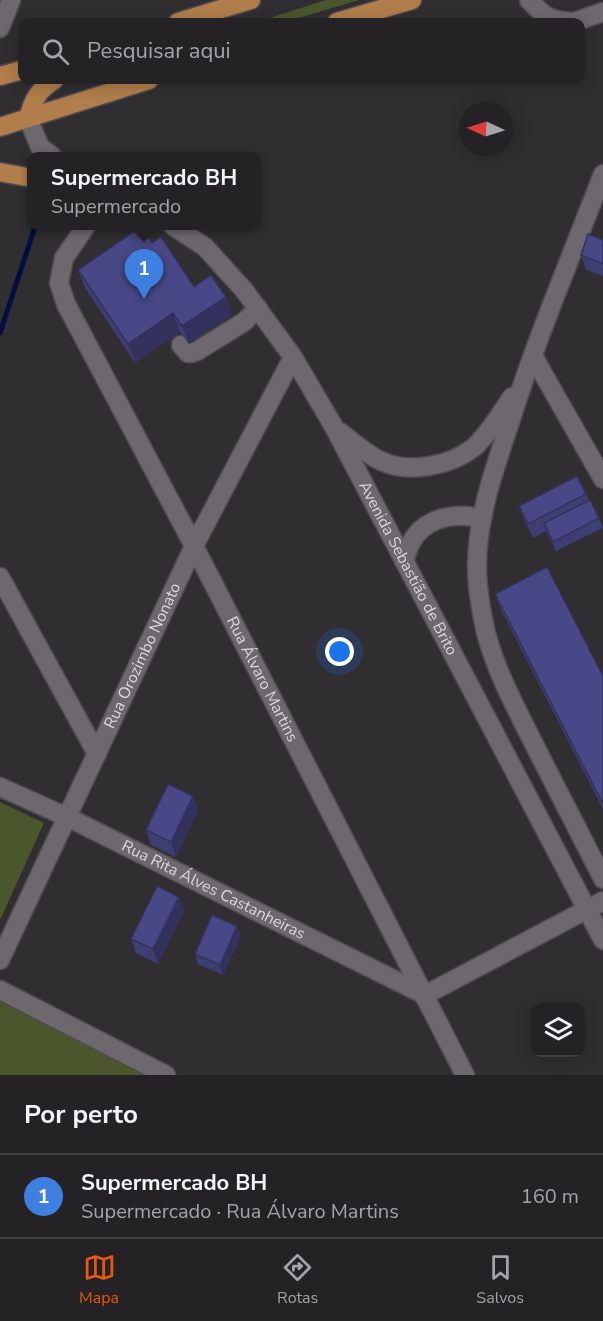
<!DOCTYPE html>
<html lang="pt">
<meta charset="utf-8">
<style>
:root{--surface:#252226;--page:#312f32;--text:#f1f3f6;--muted:#a3a4a7;--line:#423f43;--accent:#ea580c}
body{margin:0;font-family:"Nunito Sans",sans-serif;background:var(--page);color:var(--text)}
.controls{position:absolute;right:18px;bottom:18px;display:grid;overflow:hidden;border-radius:12px;box-shadow:0 3px 15px #0003}
.controls button{width:54px;height:54px;display:grid;place-items:center;padding:0;border:0;border-bottom:2px solid var(--line);background:var(--surface);color:var(--text);font:30px sans-serif}
.compass{position:absolute;left:459px;top:102px;width:54px;height:54px;border-radius:50%;background:var(--surface);box-shadow:0 3px 15px #0003;rotate:274deg}
.you{position:absolute;left:340px;top:652px;width:21px;height:21px;margin:-15px;border:4px solid #fff;border-radius:50%;background:#1a73e8;box-shadow:0 0 0 9px #1a73e833}
.badge{display:grid;place-items:center;width:39px;height:39px;border-radius:50%;background:var(--accent);color:#fff;font-size:20px;font-weight:700}
.pin{position:absolute;translate:-50% -50px;filter:drop-shadow(0 2px 3px #0008)}
.pin::after{content:'';position:absolute;top:32px;width:21px;height:18px;background:inherit;clip-path:polygon(0 0,100% 0,50% 100%)}
.popup{position:absolute;left:27px;top:152px;width:234px;height:78px;box-sizing:border-box;display:grid;place-content:center;border-radius:12px;background:var(--surface);filter:drop-shadow(0 2px 4px #0005);font-size:20px;white-space:nowrap;color:var(--muted)}
.popup b{font-size:22px;color:var(--text)}
.popup::after{content:'';position:absolute;left:50%;top:100%;margin-left:-12px;border:12px solid transparent;border-top-color:var(--surface)}
.list{margin:0;padding:0;list-style:none}
h2{display:flex;justify-content:space-between;align-items:center;height:78px;margin:0;padding:0 24px;font-size:26px}
h2 small{font-size:20px;font-weight:400;color:var(--muted)}
.list li{display:grid;grid-template-columns:39px 1fr auto;gap:18px;align-items:center;box-sizing:border-box;height:84px;padding:0 24px;border-top:2px solid var(--line)}
.list b{display:block;font-size:22px;white-space:nowrap}
.list p{margin:0;font-size:20px;white-space:nowrap;color:var(--muted)}
.list em{font-size:20px;font-style:normal;color:var(--muted)}
.icon{flex:none;width:33px;height:33px;fill:none;stroke:currentColor;stroke-width:2;stroke-linecap:round;stroke-linejoin:round}
.map{position:relative;flex:none;width:603px;height:1075px;overflow:hidden}
.search{position:absolute;background:var(--surface);box-shadow:0 3px 15px #0003;left:18px;right:18px;top:18px;height:66px;display:flex;align-items:center;gap:15px;box-sizing:border-box;padding:0 21px;border-radius:12px;color:var(--muted);font-size:22px}
.sheet{height:162px;background:var(--surface)}
nav{display:flex;justify-content:space-around;align-items:center;box-sizing:border-box;height:84px;border-top:2px solid var(--line);background:var(--surface);font-size:16px;color:var(--muted)}
nav a{display:grid;justify-items:center;gap:3px}
nav .on{color:var(--accent)}
.map>svg:first-child{display:block}
</style>
<div class="map">
<svg width="603" height="1075" viewBox="0 0 603 1075">
<rect width="100%" height="100%" fill="#312e32"/>
<!-- green -->
<g fill="#4b562c">
<polygon points="326,0 359,0 285,22 257,22"/>
<polygon points="0,802 44,823 0,920"/>
<polygon points="0,998 149,1075 0,1075"/>
</g>
<g fill="none" stroke-linecap="round" stroke-linejoin="round">
<!-- stream -->
<polyline stroke="#000f41" stroke-width="5" points="0,333 35,227"/>
<defs>
<g id="minor">
<path d="M529,0C544,16 548,20 571,22"/>
<polyline points="574,22 603,12"/>
<polyline points="0,28 11,0"/>
<polyline points="28,118 40,147 52,156"/>
<path d="M603,174C571,257 536,340 509,425C494,470 477,518 477,566C477,589 481,611 486,633C497,674 518,712 537,750C559,793 581,836 603,879"/>
<path id="s1" d="M86,226L64,258L59,283L66,304L194,546L465,1075"/>
<path id="s2" d="M173,226L205,247L244,290L293,357L334,427L603,940"/>
<polyline points="181,345 188,353 192,353 197,351 244,322 258,308"/>
<polyline points="533,356 603,479"/>
<path d="M340,432C353,442 366,454 381,461C408,474 450,466 473,448C489,434 500,414 512,397"/>
<path d="M404,561C407,552 410,542 416,535C431,516 460,512 482,519"/>
<polyline points="0,577 97,754"/>
<path id="s3" d="M0,787L67,817L425,995L603,901"/>
<path id="s4" d="M0,960L194,546L293,357"/>
<polyline points="0,990 166,1075"/>
</g>
<g id="highway">
<polyline points="178,22 251,0"/>
<polyline points="337,22 412,0"/>
<polyline points="0,76 22,70"/>
<path d="M28,118C34,98 37,92 54,80"/>
<polyline points="0,127 149,80"/>
<polyline points="0,172 32,178"/>
</g>
</defs>
<!-- minor casing -->
<use href="#minor" stroke="#4f4c50" stroke-width="21"/>
<!-- highway casing -->
<use href="#highway" stroke="#4f4c50" stroke-width="21"/>
<!-- minor -->
<use href="#minor" stroke="#6c686d" stroke-width="18"/>
<!-- highway -->
<use href="#highway" stroke="#b17e4b" stroke-width="18"/>
</g>
<!-- wall -->
<g fill="#3d3e72">
<polygon points="603,240 603,276 586,270 581,255"/>
<polygon points="152,243 194,287 226,297 232,315 189,344 180,332 135,363 85,288 78,270"/>
<polygon points="586,494 589,500 599,518 603,528 556,551 546,531 533,538 524,520 519,506"/>
<polygon points="495,594 603,676 603,809 502,612"/>
<polygon points="198,810 176,857 151,845 146,830"/>
<polygon points="179,897 184,912 158,964 136,953 131,939"/>
<polygon points="237,926 241,936 223,975 198,964 195,954"/>
</g>
<!-- shaded-wall -->
<g fill="#32325d">
<polygon points="226,297 232,315 189,344 182,326"/>
<polygon points="173,313 180,332 135,363 128,344"/>
<polygon points="193,796 198,810 176,857 171,842"/>
<polygon points="179,897 184,912 158,964 153,949"/>
<polygon points="237,926 241,936 223,975 220,965"/>
</g>
<!-- building -->
<g fill="#474885" stroke="#32325d" stroke-width="1.5">
<polygon points="142,226 152,243 161,237 194,287 211,275 226,297 182,326 173,313 128,344 78,270"/>
<polygon points="588,234 603,240 603,264 581,255"/>
<polygon points="577,476 586,494 528,524 519,506"/>
<polygon points="590,500 599,518 553,542 544,523"/>
<polygon points="547,567 603,676 603,804 495,594"/>
<polygon points="168,784 193,796 171,842 146,830"/>
<polygon points="157,886 179,897 153,949 131,939"/>
<polygon points="212,915 237,926 220,965 195,954"/>
</g>
<g text-anchor="middle" dominant-baseline="central" stroke-width="6" stroke-linejoin="round" paint-order="stroke">
<!-- street labels -->
<g font-size="16" fill="#dbd8db" stroke="#312e32">
<text stroke="none"><textPath href="#s2" startOffset="420">Avenida Sebastião de Brito</textPath></text>
<text stroke="none"><textPath href="#s4" startOffset="336">Rua Orozimbo Nonato</textPath></text>
<text stroke="none"><textPath href="#s1" startOffset="510">Rua Álvaro Martins</textPath></text>
<text stroke="none"><textPath href="#s3" startOffset="237">Rua Rita Álves Castanheiras</textPath></text>
</g>
</g>
</svg>
<div class="controls">
<button><svg class="icon" aria-label="layers" viewBox="0 0 24 24"><path d="M12 4l9 5-9 5-9-5zM3 14l9 5 9-5"/></svg></button>
</div>
<svg class="compass" viewBox="-18 -18 36 36"><path d="M0-13l5 13h-10z" fill="#e53935"/><path d="M0 13l5-13h-10z" fill="#a3a4a7"/></svg>
<div class="you"></div>
<div class="pin badge" style="left:144px;top:299px;background:#3f7fe0">1</div>
<div class="popup"><b>Supermercado BH</b>Supermercado</div>
<div class="search"><svg class="icon" aria-label="search" viewBox="0 0 24 24"><circle cx="10" cy="10" r="6"/><path d="M15 15l6 6"/></svg>Pesquisar aqui</div>
</div>
<section class="sheet">
<h2>Por perto<small></small></h2>
<ul class="list">
<li><span class="badge" style="background:#3f7fe0">1</span><div><b>Supermercado BH</b><p>Supermercado · Rua Álvaro Martins</p></div><em>160 m</em></li>
</ul>
</section>
<nav>
<a class="on"><svg class="icon" aria-label="map" viewBox="0 0 24 24"><path d="M3 6l6-2 6 2 6-2v14l-6 2-6-2-6 2zM9 4v14M15 6v14"/></svg>Mapa</a>
<a><svg class="icon" aria-label="directions" viewBox="0 0 24 24"><path d="M12 3l9 9-9 9-9-9zM9 14v-3h6M13 9l2 2-2 2"/></svg>Rotas</a>
<a><svg class="icon" aria-label="saved" viewBox="0 0 24 24"><path d="M7 4h10v16l-5-4-5 4z"/></svg>Salvos</a>
</nav>
